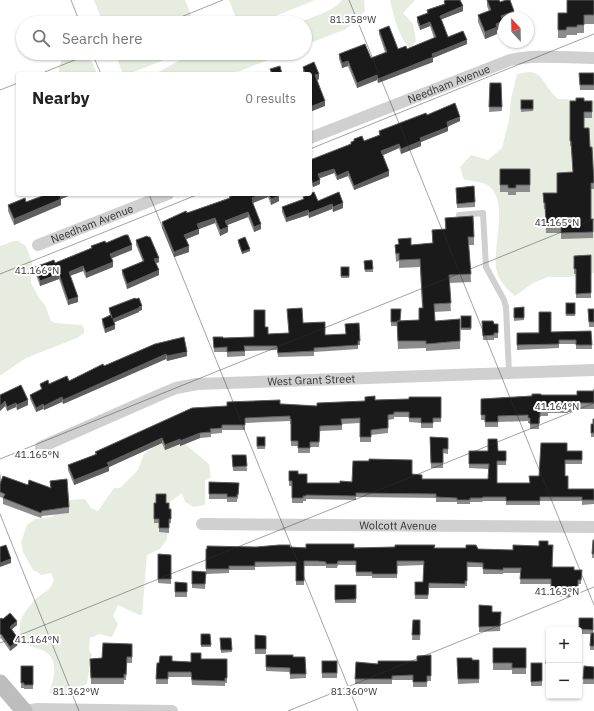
<!DOCTYPE html>
<meta charset="utf-8">
<style>
:root{--surface:#fff;--page:#f6f6f6;--text:#222;--muted:#767676;--line:#e0e0e0}
body{margin:0;font-family:"IBM Plex Sans",sans-serif;background:var(--page);color:var(--text)}
.controls{position:absolute;right:12px;bottom:12px;display:grid;overflow:hidden;border-radius:4px;box-shadow:0 1px 3px #0004}
.controls button{width:36px;height:36px;display:grid;place-items:center;padding:0;border:0;border-bottom:1px solid var(--line);background:var(--surface);color:var(--text);font:20px sans-serif}
.compass{position:absolute;left:498px;top:12px;width:36px;height:36px;border-radius:50%;background:var(--surface);box-shadow:0 1px 3px #0004;rotate:338deg}
.list{margin:0;padding:0;list-style:none}
h2{display:flex;justify-content:space-between;align-items:center;height:52px;margin:0;padding:0 16px;font-size:17px}
h2 small{font-size:13px;font-weight:400;color:var(--muted)}
.icon{flex:none;width:22px;height:22px;fill:none;stroke:currentColor;stroke-width:2;stroke-linecap:round;stroke-linejoin:round}
.map{position:relative;flex:none;width:594px;height:711px;overflow:hidden}
.search{position:absolute;background:var(--surface);box-shadow:0 1px 3px #0004;left:16px;top:16px;width:296px;height:44px;display:flex;align-items:center;gap:10px;box-sizing:border-box;padding:0 14px;border-radius:22px;color:var(--muted);font-size:15px}
.panel{position:absolute;background:var(--surface);box-shadow:0 1px 3px #0004;left:16px;top:72px;width:296px;height:124px;border-radius:4px}
.map>svg:first-child{display:block}
</style>
<div class="map">
<svg width="594" height="711" viewBox="0 0 594 711">
<rect width="100%" height="100%" fill="#fff"/>
<!-- green -->
<g fill="#e6ecdf">
<polygon points="94,0 185,0 194,23 103,23"/>
<polygon points="229,0 315,0 258,23 238,23"/>
<path d="M342,0H364L365,11L346,29L305,45V23H297C308,19 336,10 342,0Z"/>
<path d="M390,0H415L403,13L413,24L416,41L410,49C398,36 394,17 390,0Z"/>
<polygon points="64,53 84,53 92,62 97,74 59,74 59,68"/>
<polygon points="115,53 182,53 128,74 123,74"/>
<polygon points="197,53 285,53 240,71 222,74 155,74 189,55"/>
<path d="M528,72C540,72 543,80 548,88C551,92 554,95 558,99L594,100V273L568,277H548L533,283L515,296C506,288 498,280 496,268C493,248 508,202 490,187C483,181 472,181 464,180L460,167L471,155L488,160L502,148L509,120L511,99L517,74Z"/>
<polygon points="14,241 18,241 26,246 32,262 31,283 39,298 45,305 51,321 55,323 82,325 84,329 84,333 77,338 26,358 1,375 0,375 0,246"/>
<path d="M172,433L209,464L211,477L205,481V505L194,507L185,502L182,493L170,502L167,539L160,549L147,555L142,615L137,614L118,605L113,616L118,624L112,637L99,634L93,637H90L89,650L92,655L90,663L87,684L77,688L70,686L66,695L58,696L49,693C52,685 55,675 54,666C51,637 11,660 21,620C24,613 31,603 37,598C44,592 51,590 54,580L51,573L42,575L33,570L23,552L21,542L27,525L35,519L52,517L69,500L85,499L91,508L98,511L114,488H120L138,470L144,454Z"/>
</g>
<g fill="none" stroke-linecap="round" stroke-linejoin="round">
<!-- lane -->
<polyline stroke="#d0d0d0" stroke-width="6" points="459,215 483,213 486,267 504,300 506,307 509,373"/>
<!-- street -->
<g stroke="#d0d0d0" stroke-width="12">
<path id="s1" d="M310,138L510,60C537,54 567,58 594,58"/>
<path id="s2" d="M38,245L168,194"/>
<path id="s3" d="M41,447L164,393L176,388L197,384L594,370"/>
<path id="s4" d="M202,524L594,527"/>
<polyline points="24,711 38,709 172,711"/>
</g>
<!-- secondary -->
<polyline stroke="#bdbdbd" stroke-width="17" points="0,683 24,711"/>
</g>
<!-- wall -->
<g fill="#8c8c8c">
<polygon points="487,0 499,0 500,2 514,18 504,18 504,22 503,22 503,28 497,30 497,34 485,39 478,22 478,15 489,11 487,6"/>
<polygon points="594,0 594,24 584,24 584,33 577,33 577,35 567,35 566,38 558,38 558,13 567,13"/>
<polygon points="444,1 463,11 441,19 448,37 467,44 433,58 433,62 378,83 377,80 357,88 348,66 342,68 339,59 339,54 371,58 385,52 379,34 379,30 398,49 407,49 434,38 430,26 420,30 417,22 417,17 427,13 427,10 444,4"/>
<polygon points="303,67 319,79 317,80 325,106 310,74 303,74"/>
<polygon points="579,73 594,73 594,90 580,90"/>
<polygon points="490,83 501,83 502,111 489,112"/>
<polygon points="521,100 533,100 533,111 521,112"/>
<polygon points="570,101 592,101 592,118 584,118 584,128 590,147 592,147 594,189 591,189 591,219 593,219 593,238 561,239 561,233 546,233 545,209 544,209 543,193 557,193 573,172 571,146 570,146"/>
<polygon points="427,115 460,121 448,126 448,131 421,142 421,146 401,154 399,148 383,155 389,176 354,190 348,176 337,180 334,173 320,178 320,184 313,187 310,180 310,160 351,145 351,142 354,141 354,139 364,141 379,135 379,131"/>
<polygon points="500,169 530,169 530,192 516,192 516,195 508,195 508,192 500,192"/>
<polygon points="456,188 475,202 475,207 457,208"/>
<polygon points="42,194 73,194 61,199 61,205 14,225 8,211 8,205 26,202 43,196"/>
<polygon points="236,194 278,194 279,201 271,205 268,197 253,203 261,229 254,232 248,217 227,225 228,232 220,236 215,223 199,229 199,234 186,239 189,252 174,257 162,228 162,222 229,198 229,197"/>
<polygon points="303,197 318,201 343,208 333,212 332,209 309,218 308,215 286,222 282,212 282,207 303,199"/>
<polygon points="445,218 474,237 474,245 469,245 471,282 449,283 451,311 434,312 435,321 460,341 460,349 426,351 426,348 398,349 397,326 391,326 391,309 401,321 419,320 419,308 422,308 420,267 399,268 399,261 396,262 395,245 411,245 432,243 432,230 445,229"/>
<polygon points="136,240 159,262 156,263 159,275 127,289 122,274 122,270 143,262 136,245"/>
<polygon points="238,240 250,251 242,254 238,243"/>
<polygon points="106,243 132,250 112,258 113,267 86,278 83,271 70,276 78,302 68,305 59,279 40,286 35,272 35,267 55,263 91,248 91,246"/>
<polygon points="591,255 591,298 576,298 576,274 574,274 574,256"/>
<polygon points="372,260 373,272 365,272 364,261"/>
<rect x="341" y="267" width="8" height="11"/>
<rect x="566" y="303" width="9" height="13"/>
<polygon points="524,307 524,320 514,321 514,308"/>
<polygon points="109,308 142,310 139,311 139,312 114,322 115,329 105,333 102,323 102,319 110,315 109,312"/>
<polygon points="588,309 594,309 594,327 589,327"/>
<rect x="461" y="316" width="10" height="14"/>
<polygon points="482,321 494,324 498,324 498,338 494,338 494,340 483,340"/>
<polygon points="303,323 325,335 360,341 360,345 358,345 358,349 314,352 314,356 278,357 277,350 245,351 245,356 227,357 227,352 214,352 213,337 223,338 254,337 265,327 268,334 288,333"/>
<polygon points="591,331 592,349 576,349 576,344 559,344 559,348 517,350 517,333 551,332"/>
<polygon points="155,344 187,356 167,361 166,359 63,404 62,402 44,410 43,409 36,412 30,399 30,395 41,389 40,384 49,384 69,381"/>
<polygon points="594,389 594,409 572,409 572,412 568,412 568,413 548,413 548,416 540,416 540,423 539,423 539,429 530,429 530,423 528,423 528,421 498,422 498,427 485,427 485,420 481,420 481,399 541,395 577,395 594,391"/>
<polygon points="0,395 28,405 17,410 16,407 7,411 5,406 0,411"/>
<polygon points="441,397 441,422 433,422 433,428 421,428 421,423 409,422 409,417 394,417 394,419 388,420 388,433 371,435 371,442 360,442 360,423 342,424 342,430 320,431 319,447 310,447 310,453 298,453 298,446 291,446 291,424 290,424 290,421 245,423 245,430 222,430 222,433 211,434 211,437 200,438 180,446 180,444 165,450 162,443 109,467 109,471 74,485 68,470 68,465 95,455 95,452 280,404 317,406 375,400 409,399"/>
<polygon points="594,419 594,437 591,437 591,424 593,424"/>
<rect x="257" y="437" width="8" height="12"/>
<polygon points="430,437 448,438 448,454 443,453 443,468 431,468"/>
<polygon points="469,451 506,451 506,465 497,465 497,483 529,483 539,476 567,451 582,460 582,464 565,464 565,476 568,489 594,489 594,504 582,505 582,501 540,501 540,505 506,505 506,501 483,501 482,502 470,502 470,504 457,504 457,502 436,502 436,498 356,497 356,500 306,499 306,501 303,501 303,503 292,503 292,486 289,486 289,471 298,474 307,483 340,483 412,474 422,479 488,479 488,469 469,468"/>
<polygon points="232,455 246,455 247,471 233,471"/>
<polygon points="0,471 1,482 50,488 50,481 69,507 69,513 42,516 41,518 3,504 3,498 0,497 0,484 1,482 0,482"/>
<polygon points="209,482 239,483 238,499 237,499 237,502 227,502 227,499 209,499"/>
<polygon points="154,503 166,503 169,509 171,509 171,523 169,523 169,533 159,532 159,523 154,523"/>
<polygon points="593,540 594,540 594,558 592,558"/>
<polygon points="548,545 553,567 574,570 582,570 581,584 578,584 578,592 570,592 570,597 551,597 551,584 520,584 521,573 503,573 503,574 483,574 483,567 467,567 467,586 465,586 465,588 429,588 428,599 415,599 415,582 423,582 424,565 397,566 397,578 372,578 372,576 356,576 356,565 338,565 337,568 326,568 326,566 304,566 304,585 296,585 296,566 255,567 255,570 229,570 229,573 206,574 206,549 290,547 434,548 513,550"/>
<polygon points="158,554 171,555 171,584 158,583"/>
<polygon points="192,571 206,572 205,589 192,588"/>
<polygon points="175,582 187,583 187,597 175,597"/>
<rect x="335" y="585" width="21" height="18"/>
<polygon points="479,605 492,612 501,612 500,631 479,632"/>
<polygon points="579,618 593,618 594,650 590,650 591,634 579,634"/>
<polygon points="3,619 17,625 12,629 19,644 10,651 1,638 0,639"/>
<polygon points="413,620 420,620 420,640 412,640"/>
<polygon points="201,634 210,634 211,647 201,647"/>
<polygon points="255,635 266,636 266,654 255,654"/>
<polygon points="220,638 231,638 232,652 221,653"/>
<polygon points="132,644 132,663 127,663 126,680 124,680 124,684 91,684 90,659 102,658"/>
<polygon points="493,648 526,648 526,674 512,674 512,670 493,670"/>
<polygon points="547,652 549,652 549,669 546,669"/>
<polygon points="266,655 293,657 305,657 306,678 290,679 290,672 266,671"/>
<polygon points="431,655 431,681 427,681 427,687 413,687 413,680 392,680 392,684 355,684 356,662 378,664 417,661"/>
<polygon points="457,658 472,660 479,660 479,683 458,684"/>
<polygon points="201,659 227,659 227,683 225,683 225,686 192,685 191,677 168,677 168,684 156,684 157,663 172,661 191,662"/>
<rect x="322" y="661" width="15" height="17"/>
<rect x="531" y="663" width="11" height="23"/>
<polygon points="21,666 33,666 33,689 24,689 24,688 21,688"/>
<polygon points="584,666 594,667 594,684 583,684"/>
</g>
<!-- shaded-wall -->
<g fill="#5f5f5f">
<polygon points="463,6 463,11 440,20 440,16"/>
<polygon points="514,11 514,18 504,18 504,22 503,22 503,28 497,30 497,34 485,39 485,32 501,16"/>
<polygon points="430,22 430,26 420,30 420,26"/>
<polygon points="467,40 467,44 433,58 433,62 378,83 378,79 432,54"/>
<polygon points="348,61 348,66 342,68 342,63"/>
<polygon points="319,74 319,79 315,81 315,75"/>
<polygon points="377,75 377,80 357,88 357,83"/>
<polygon points="325,101 325,106 310,112 310,107"/>
<polygon points="460,117 460,121 447,127 447,122"/>
<polygon points="448,127 448,131 421,142 421,146 401,154 401,149 420,138"/>
<polygon points="399,144 399,148 381,156 381,151"/>
<polygon points="334,169 334,173 318,179 318,174"/>
<polygon points="348,171 348,176 337,180 337,176"/>
<polygon points="389,171 389,176 354,190 354,186"/>
<polygon points="320,180 320,184 313,187 313,183"/>
<polygon points="59,194 73,194 59,200"/>
<polygon points="262,194 268,194 268,197 253,203 253,206 252,207 252,198"/>
<polygon points="279,196 279,201 271,205 271,199"/>
<polygon points="61,199 61,205 14,225 14,219"/>
<polygon points="343,203 343,208 333,212 333,207"/>
<polygon points="332,204 332,209 309,218 309,213"/>
<polygon points="308,210 308,215 286,222 286,218"/>
<polygon points="248,212 248,217 225,226 225,221"/>
<polygon points="215,218 215,223 199,229 199,234 184,240 184,235 197,224"/>
<polygon points="261,224 261,229 254,232 254,227"/>
<polygon points="228,227 228,232 220,236 220,230"/>
<polygon points="132,245 132,250 110,259 110,254"/>
<polygon points="189,246 189,252 174,257 174,252"/>
<polygon points="250,249 250,251 242,254 242,252"/>
<polygon points="159,258 159,262 154,264 154,259"/>
<polygon points="113,262 113,267 86,278 86,273"/>
<polygon points="83,266 83,271 69,276 69,272"/>
<polygon points="159,270 159,275 127,289 127,284"/>
<polygon points="59,274 59,279 40,286 40,281"/>
<polygon points="78,297 78,302 68,305 68,300"/>
<polygon points="142,306 142,310 139,311 139,312 113,323 113,319"/>
<polygon points="115,325 115,329 105,333 105,329"/>
<polygon points="187,352 187,356 167,361 167,356"/>
<polygon points="166,354 166,359 63,404 63,400"/>
<polygon points="62,397 62,402 44,410 44,406"/>
<polygon points="28,400 28,405 17,410 17,405"/>
<polygon points="5,401 5,406 0,411 0,406"/>
<polygon points="16,403 16,407 7,411 7,407"/>
<polygon points="43,404 43,409 36,412 36,408"/>
<polygon points="200,433 200,438 180,446 180,441"/>
<polygon points="162,438 162,443 109,467 109,471 74,485 74,480 107,463"/>
<polygon points="180,439 180,444 165,450 165,445"/>
<polygon points="11,559 11,563 0,567 0,563"/>
<polygon points="17,621 17,625 10,631 10,627"/>
<polygon points="19,640 19,644 10,651 10,647"/>
</g>
<!-- building -->
<g fill="#1a1a1a" stroke="#5f5f5f">
<polygon points="446,0 460,0 463,6 440,16 448,37 463,31 467,40 432,54 433,57 378,79 377,75 357,83 348,61 342,63 339,54 365,44 371,58 387,52 379,30 389,26 398,49 406,46 407,49 436,37 430,22 420,26 417,17 428,13 427,10 445,4 444,1"/>
<polygon points="487,0 499,0 500,2 506,0 510,0 514,11 501,16 503,21 496,24 497,27 485,32 478,15 491,10"/>
<polygon points="567,0 594,0 594,15 584,15 584,25 577,25 577,27 567,27 566,30 558,30 558,13 567,13"/>
<polygon points="314,62 319,74 315,75 325,101 310,107 310,74 305,74 303,67"/>
<polygon points="280,66 282,74 272,74 270,69"/>
<polygon points="579,73 594,73 594,85 580,85"/>
<polygon points="490,83 501,83 502,107 489,107"/>
<polygon points="576,98 584,98 584,101 592,101 592,112 584,112 584,128 589,128 590,147 592,147 594,183 591,183 591,219 593,219 593,232 561,233 561,227 546,228 545,203 544,203 543,193 557,193 557,173 573,172 571,141 570,141 570,101 576,101"/>
<rect x="521" y="100" width="12" height="9"/>
<polygon points="455,103 460,117 447,122 448,127 420,138 421,141 401,149 399,144 381,151 389,171 354,186 348,171 337,176 334,169 318,174 320,180 313,183 310,176 310,160 351,144 351,142 354,141 354,139 362,136 364,141 380,135 379,131 392,126 426,113 427,115"/>
<polygon points="500,169 530,169 530,185 516,185 516,188 508,188 508,185 500,185"/>
<polygon points="474,186 475,202 457,204 456,188"/>
<polygon points="314,192 318,201 339,192 343,203 333,207 332,204 309,213 308,210 286,218 282,207 304,199 303,197"/>
<polygon points="45,194 59,194 61,199 14,219 8,205 25,198 26,202 45,195"/>
<polygon points="236,194 262,194 252,198 253,201 252,201 261,224 254,227 248,212 225,221 228,227 220,230 215,218 197,224 199,229 184,235 189,246 174,252 162,222 186,211 187,213 230,198 229,197"/>
<polygon points="268,194 278,194 279,196 271,199"/>
<polygon points="473,216 474,237 468,237 471,274 449,275 451,303 434,304 435,321 460,319 460,341 426,344 426,341 398,341 397,321 419,320 419,308 423,308 420,259 399,260 399,253 396,254 395,245 399,244 398,239 411,238 411,245 433,243 432,230 446,229 445,218"/>
<polygon points="125,235 128,235 132,245 110,254 113,262 86,273 83,266 69,272 78,297 68,300 59,274 40,281 35,267 54,260 55,263 92,248 91,246 105,241 106,243"/>
<polygon points="147,236 148,237 150,237 159,258 154,259 159,270 127,284 122,270 144,261 136,240"/>
<polygon points="245,237 250,249 242,252 238,240"/>
<polygon points="591,255 591,293 576,294 576,269 574,269 574,256"/>
<polygon points="372,260 373,269 365,270 364,261"/>
<rect x="341" y="267" width="8" height="9"/>
<polygon points="135,298 136,299 139,298 142,306 139,307 139,308 113,319 115,325 105,329 102,319 111,315 112,318 109,308"/>
<rect x="566" y="303" width="9" height="11"/>
<polygon points="524,307 524,318 514,318 514,308"/>
<polygon points="302,308 303,323 325,322 325,335 346,334 345,324 359,323 360,341 358,341 358,345 314,348 314,351 278,353 277,346 244,346 245,351 227,352 227,347 214,348 213,337 223,337 223,338 254,337 254,310 265,310 265,327 268,327 268,334 289,333 287,309"/>
<polygon points="391,309 401,309 400,321 397,321 397,322 391,322"/>
<polygon points="588,309 594,309 594,322 589,322"/>
<polygon points="539,312 551,312 551,332 591,331 592,345 576,345 576,340 559,340 559,344 517,345 517,333 539,333"/>
<rect x="461" y="316" width="10" height="12"/>
<polygon points="482,321 493,321 494,324 498,324 498,333 494,333 494,335 483,336"/>
<polygon points="184,337 187,352 167,356 166,354 63,400 62,397 44,406 43,404 36,408 30,395 42,389 40,384 48,380 49,384 67,376 69,381 103,364 104,366 155,344"/>
<polygon points="21,385 28,400 17,405 16,403 7,407 5,401 0,406 0,395"/>
<polygon points="594,389 594,403 572,403 572,406 568,406 568,408 548,408 548,411 540,411 540,417 539,418 539,424 530,424 530,418 528,418 528,415 498,416 498,422 485,422 485,415 481,415 481,399 532,396 532,394 541,394 541,395 577,395 577,391 594,391"/>
<polygon points="375,396 375,400 409,399 409,397 441,397 441,418 433,418 433,423 421,423 421,418 409,418 409,412 394,412 394,414 388,415 388,428 371,430 371,437 360,437 360,418 341,419 342,425 320,426 319,442 310,442 310,448 298,448 298,441 291,441 291,419 290,419 290,416 245,418 245,425 222,425 222,428 210,429 211,432 200,433 180,441 180,439 165,445 162,438 107,463 109,466 74,480 68,465 97,454 95,452 192,408 227,406 227,402 280,400 280,404 282,404 317,406 317,403 365,401 365,397"/>
<polygon points="593,419 594,419 594,433 591,433 591,424 593,424"/>
<rect x="257" y="437" width="8" height="9"/>
<polygon points="430,437 448,438 448,449 443,449 443,463 431,463"/>
<polygon points="488,439 497,439 498,451 506,451 506,461 497,461 497,483 530,483 529,476 539,476 541,443 567,443 567,451 582,451 582,460 565,460 565,476 568,476 568,489 594,489 594,500 582,500 582,497 540,497 540,501 506,501 506,497 483,497 482,498 470,498 470,500 457,500 457,498 436,497 436,494 356,493 356,496 306,495 306,496 303,496 303,498 292,498 292,481 289,481 289,471 298,471 298,474 307,474 307,483 340,483 340,481 352,482 353,461 369,461 369,459 412,460 412,474 422,475 422,479 488,479 489,464 469,464 469,451 488,451"/>
<polygon points="232,455 246,455 247,466 233,467"/>
<polygon points="3,476 28,485 29,480 51,488 50,481 67,479 69,507 42,511 41,513 3,498 5,494 0,492 0,484"/>
<polygon points="209,482 239,483 238,495 237,494 237,497 227,497 227,494 209,494"/>
<polygon points="156,494 166,494 166,503 169,503 169,509 171,509 171,519 169,519 169,528 159,528 159,519 154,519 154,503 156,503"/>
<polygon points="593,540 594,540 594,554 592,554"/>
<polygon points="539,541 548,541 548,545 553,545 552,567 574,567 574,570 582,570 581,580 578,580 578,588 570,588 570,592 551,592 551,579 520,579 521,568 503,568 503,570 483,569 483,563 467,562 467,581 465,581 465,584 429,583 428,595 415,595 415,582 423,582 424,561 397,561 397,574 372,574 372,572 356,572 356,561 338,561 337,564 326,564 326,562 318,561 304,561 304,581 296,581 296,562 255,562 255,566 229,566 229,569 206,569 206,549 207,549 207,546 256,547 279,545 290,545 290,547 306,548 306,544 354,544 354,548 395,547 395,545 435,545 434,548 466,548 466,545 476,545 478,549 513,550 513,545 539,546"/>
<polygon points="6,545 11,559 0,563 0,547"/>
<polygon points="158,554 171,555 171,579 158,579"/>
<polygon points="192,571 206,572 205,584 192,584"/>
<polygon points="175,582 187,583 187,592 175,592"/>
<polygon points="335,585 356,585 356,599 335,600"/>
<polygon points="479,605 492,606 492,612 501,612 500,626 479,627"/>
<polygon points="10,613 17,621 10,627 19,640 10,647 1,634 0,635 0,619 1,618 3,619"/>
<polygon points="579,618 593,618 593,630 579,629"/>
<polygon points="413,620 420,620 420,635 412,635"/>
<polygon points="591,633 594,633 594,646 590,646"/>
<polygon points="201,634 210,634 211,645 201,645"/>
<polygon points="255,635 266,636 266,649 255,649"/>
<polygon points="220,638 231,638 232,650 221,650"/>
<polygon points="103,643 132,644 132,657 127,657 126,675 124,674 124,678 91,678 90,659 102,658"/>
<polygon points="493,648 526,648 526,668 512,668 512,663 493,663"/>
<polygon points="547,652 549,652 549,664 546,664"/>
<polygon points="191,653 201,653 201,659 227,659 227,678 225,678 225,681 192,680 191,672 168,672 168,679 156,679 157,663 159,663 160,656 172,656 172,661 191,662"/>
<polygon points="266,655 293,655 293,657 305,657 306,674 290,674 290,668 266,667"/>
<polygon points="431,655 431,676 427,676 427,682 413,682 413,675 392,676 392,679 355,679 356,662 378,664 378,661 417,661 417,656"/>
<polygon points="457,658 472,658 472,660 479,660 479,679 458,679"/>
<rect x="322" y="661" width="15" height="12"/>
<polygon points="531,663 542,663 542,681 531,682"/>
<polygon points="21,666 33,666 33,685 24,685 24,683 21,683"/>
<polygon points="584,666 594,667 594,679 583,679"/>
</g>
<!-- ticks -->
<path fill="none" stroke="#333" stroke-width="1" stroke-opacity="0.45" d="M71,0L80,23M349,0L594,605M166,23L223,0M92,53L101,74M40,74L92,53M0,90L18,83M310,149L594,34M149,194L358,711M0,274L199,194M0,459L594,219M0,514L79,711M0,643L594,403M288,711L594,587"/>
<g text-anchor="middle" dominant-baseline="central" stroke-width="4" stroke-linejoin="round" paint-order="stroke">
<!-- street labels -->
<g font-size="11" fill="#333" stroke="#fff">
<text stroke="none"><textPath href="#s1" startOffset="149">Needham Avenue</textPath></text>
<text stroke="none"><textPath href="#s2" startOffset="58">Needham Avenue</textPath></text>
<text stroke="none"><textPath href="#s3" startOffset="283">West Grant Street</textPath></text>
<text stroke="none"><textPath href="#s4" startOffset="196">Wolcott Avenue</textPath></text>
</g>
</g>
<g font-size="10" text-anchor="middle" fill="#333" stroke="#fff" stroke-width="4" stroke-linejoin="round" paint-order="stroke">
<text x="353" y="23">81.358°W</text>
<text x="557" y="226">41.165°N</text>
<text x="37" y="274">41.166°N</text>
<text x="557" y="410">41.164°N</text>
<text x="37" y="458">41.165°N</text>
<text x="557" y="595">41.163°N</text>
<text x="37" y="643">41.164°N</text>
<text x="76" y="695">81.362°W</text>
<text x="354" y="695">81.360°W</text>
</g>
</svg>
<div class="controls">
<button>+</button>
<button>−</button>
</div>
<svg class="compass" viewBox="-18 -18 36 36"><path d="M0-13l5 13h-10z" fill="#e53935"/><path d="M0 13l5-13h-10z" fill="#767676"/></svg>
<div class="search"><svg class="icon" aria-label="search" viewBox="0 0 24 24"><circle cx="10" cy="10" r="6"/><path d="M15 15l6 6"/></svg>Search here</div>
<section class="panel">
<h2>Nearby<small>0 results</small></h2>
<ul class="list">
</ul>
</section>
</div>
